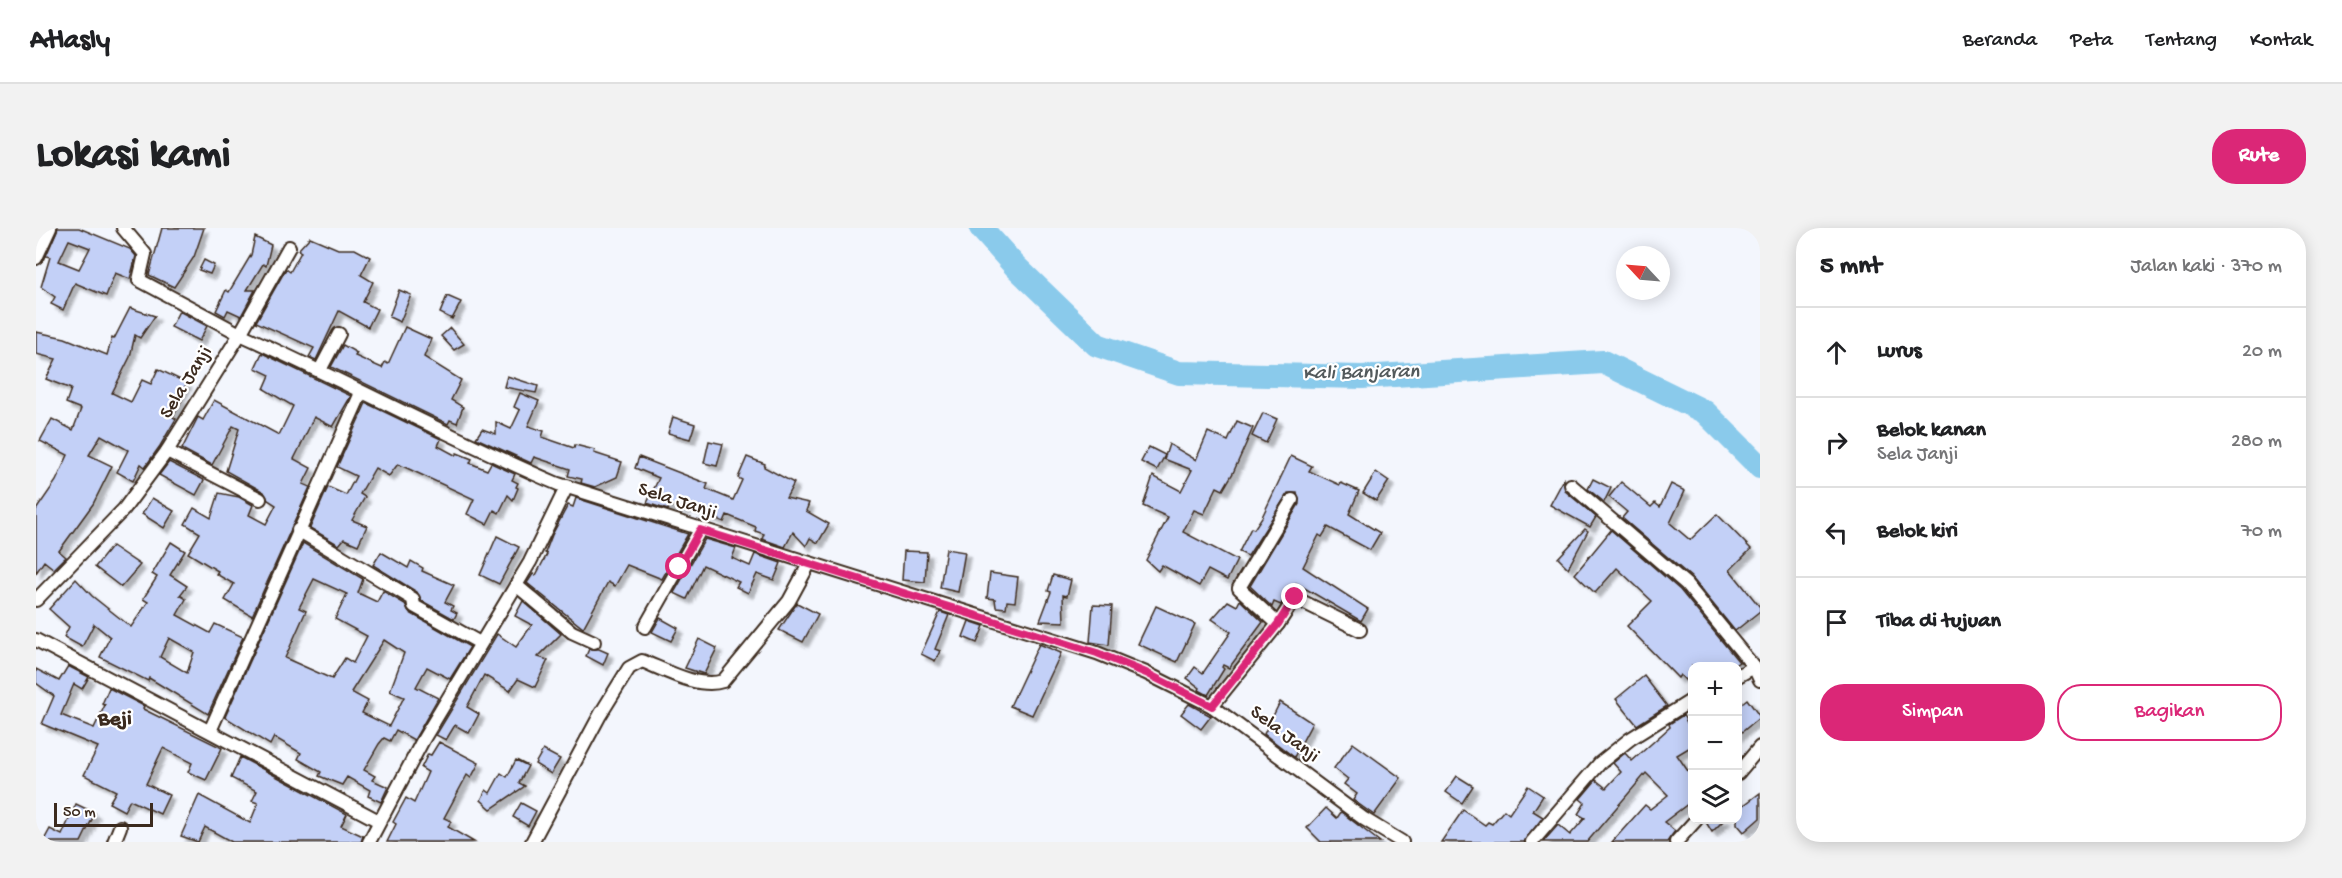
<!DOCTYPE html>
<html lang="id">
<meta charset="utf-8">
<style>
:root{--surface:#fff;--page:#f2f2f2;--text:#202124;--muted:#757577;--line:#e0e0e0;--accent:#db2777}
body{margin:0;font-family:"Gochi Hand",sans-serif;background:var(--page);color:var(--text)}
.controls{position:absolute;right:18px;bottom:18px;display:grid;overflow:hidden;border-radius:12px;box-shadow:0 3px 15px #0003}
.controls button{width:54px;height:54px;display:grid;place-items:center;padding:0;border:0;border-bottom:2px solid var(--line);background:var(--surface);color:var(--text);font:30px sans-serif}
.compass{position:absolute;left:1580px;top:18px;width:54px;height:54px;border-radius:50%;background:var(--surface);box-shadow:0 3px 15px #0003;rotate:296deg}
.scale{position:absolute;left:18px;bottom:15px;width:99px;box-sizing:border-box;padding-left:6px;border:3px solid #3b2a1e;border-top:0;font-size:16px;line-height:21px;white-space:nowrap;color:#3b2a1e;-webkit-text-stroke:4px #fff;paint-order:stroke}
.stop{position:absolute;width:18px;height:18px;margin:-14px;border:4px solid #db2777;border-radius:50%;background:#fff}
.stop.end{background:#db2777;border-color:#fff;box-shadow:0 2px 6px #0008}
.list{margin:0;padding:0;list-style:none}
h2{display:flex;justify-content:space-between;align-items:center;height:78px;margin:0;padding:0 24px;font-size:26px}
h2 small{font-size:20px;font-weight:400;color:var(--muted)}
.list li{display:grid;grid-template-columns:39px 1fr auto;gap:18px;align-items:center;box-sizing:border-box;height:90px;padding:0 24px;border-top:2px solid var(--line)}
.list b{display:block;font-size:22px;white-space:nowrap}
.list p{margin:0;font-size:20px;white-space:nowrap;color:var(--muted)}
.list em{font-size:20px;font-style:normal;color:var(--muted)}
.actions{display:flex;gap:12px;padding:18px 24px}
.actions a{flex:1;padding:14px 0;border:2px solid var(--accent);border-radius:24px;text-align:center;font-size:21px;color:var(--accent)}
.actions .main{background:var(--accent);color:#fff}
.icon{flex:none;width:33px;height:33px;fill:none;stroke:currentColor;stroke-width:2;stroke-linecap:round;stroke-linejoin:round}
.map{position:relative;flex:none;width:1724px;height:614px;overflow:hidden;border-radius:24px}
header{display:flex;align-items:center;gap:36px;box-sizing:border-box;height:84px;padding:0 30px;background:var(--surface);border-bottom:2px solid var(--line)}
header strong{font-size:28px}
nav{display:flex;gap:33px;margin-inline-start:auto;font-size:21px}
.intro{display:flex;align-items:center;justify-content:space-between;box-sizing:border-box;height:144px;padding:0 36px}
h1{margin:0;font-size:42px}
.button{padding:15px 27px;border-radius:24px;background:var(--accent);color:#fff;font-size:21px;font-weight:700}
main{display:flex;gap:36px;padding:0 36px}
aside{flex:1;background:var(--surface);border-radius:24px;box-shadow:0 3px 15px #0003}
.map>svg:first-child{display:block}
</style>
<header>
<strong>Atlasly</strong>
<nav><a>Beranda</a><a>Peta</a><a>Tentang</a><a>Kontak</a></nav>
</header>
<div class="intro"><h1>Lokasi kami</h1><a class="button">Rute</a></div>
<main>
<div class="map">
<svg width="1724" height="614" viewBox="0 0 1724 614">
<defs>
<filter id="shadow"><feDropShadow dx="5" dy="5" stdDeviation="1.5" flood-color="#0004"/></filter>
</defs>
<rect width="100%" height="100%" fill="#f3f6fd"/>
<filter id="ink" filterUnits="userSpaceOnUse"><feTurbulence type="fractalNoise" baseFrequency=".0167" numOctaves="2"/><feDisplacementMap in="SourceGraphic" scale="12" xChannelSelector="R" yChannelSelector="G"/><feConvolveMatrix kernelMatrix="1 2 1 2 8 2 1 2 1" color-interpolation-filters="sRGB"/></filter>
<g filter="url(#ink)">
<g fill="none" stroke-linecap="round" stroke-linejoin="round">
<!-- river -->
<polyline stroke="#8acaeb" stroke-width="24" points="945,0 979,38 1061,117 1143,145 1326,149 1567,134 1669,184 1724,239"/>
</g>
<!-- building -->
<g fill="#c3d0f7" stroke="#3b2a1e" stroke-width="1.5" fill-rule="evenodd" filter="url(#shadow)">
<path d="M22,0H43L94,21L100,28L94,51L79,45L70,68L39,55L27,82L15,76L19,69L5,59L14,29L10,28ZM33,12L54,20L43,41L23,33Z"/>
<polygon points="126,0 168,0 158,29 138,59 113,47"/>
<polygon points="219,9 235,17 230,38 227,36 211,62 219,62 205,88 192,82 189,88 180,83 190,62 193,64 215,27"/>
<polygon points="274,9 302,21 319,21 334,29 325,47 337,54 327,74 341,81 332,99 303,83 280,132 273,129 278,120 220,94 250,41 254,44 265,24 262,22"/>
<polygon points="168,32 178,37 174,46 163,42"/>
<polygon points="363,62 375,67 364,94 353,89"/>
<polygon points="411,68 425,74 416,91 404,85"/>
<polygon points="94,80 119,88 104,110 99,107 94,129 76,165 95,174 106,152 115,156 122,141 151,155 143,170 146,172 137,189 140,191 124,218 109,239 105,236 97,253 81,244 92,222 65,207 53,227 76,238 57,276 23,323 30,329 18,341 8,333 0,345 0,282 20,253 32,227 4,213 16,191 37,202 45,181 30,175 35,161 10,151 20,131 0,126 0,104 29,110 71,127 76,110 78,111"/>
<polygon points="143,83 171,98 163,113 135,99"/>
<polygon points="369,99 395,111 388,129 425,152 415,172 427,179 421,195 414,192 412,196 295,139 307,117 321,125 319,128 346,140 349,134 352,136"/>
<polygon points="414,100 428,116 418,122 405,108"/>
<polygon points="226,125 315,168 297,199 278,189 262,223 258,231 275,240 267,256 274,259 216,388 189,372 198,356 180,346 182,343 152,325 164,305 149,296 158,280 175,290 183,265 203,269 217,277 213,287 230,296 240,277 232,272 228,264 190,243 203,201 197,198 176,237 146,221 162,189 167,192 178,172 243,207 257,178 228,161 234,147 219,140"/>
<polygon points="471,148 502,158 500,165 468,159"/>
<polygon points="484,165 503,173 492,198 508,203 506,209 538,220 539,217 559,222 558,225 586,234 581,249 559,259 545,255 546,251 532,248 534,241 498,229 495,235 440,210 446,201 460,206 460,194 475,201 484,182 478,179"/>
<polygon points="330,175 405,211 402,218 419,227 421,225 436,231 434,235 451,242 455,235 479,246 476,252 482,255 480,259 482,260 477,272 472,267 463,285 458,282 451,296 431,286 438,271 362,236 353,248 339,240 324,266 329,269 316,292 331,298 322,317 308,311 303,317 274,300 292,259 310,267 320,248 301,239"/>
<polygon points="1227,185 1241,191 1230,215 1216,208"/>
<polygon points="637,189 659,196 654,211 632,205"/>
<polygon points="1201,193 1217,200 1197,245 1187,262 1181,259 1168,286 1158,282 1147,304 1201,332 1191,352 1172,342 1163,358 1126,337 1122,343 1110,332 1132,289 1107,278 1117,248 1145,263 1156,242 1128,231 1133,216 1160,232 1172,204 1192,213"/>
<polygon points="673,213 687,216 681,238 668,235"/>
<polygon points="1113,219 1129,227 1121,242 1105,234"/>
<polygon points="1255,228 1276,238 1273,243 1304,257 1305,255 1323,263 1313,286 1344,305 1334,322 1292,299 1286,309 1283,307 1267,339 1332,381 1325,393 1260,355 1257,360 1253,358 1245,377 1238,374 1236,379 1214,358 1263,276 1261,265 1252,265 1212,328 1203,324 1215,300 1218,301 1226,289"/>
<polygon points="603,229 672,256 670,261 697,272 706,252 702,250 711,229 729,236 728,239 758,255 750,270 773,275 770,283 793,296 782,315 774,310 770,318 757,304 749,319 726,311 728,306 719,303 720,299 691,287 688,294 650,278 649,282 634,277 632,282 611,275 623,250 599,240"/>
<polygon points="133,234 168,252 160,267 123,247"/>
<polygon points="1340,244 1353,253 1340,273 1327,265"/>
<polygon points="1528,251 1529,263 1560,289 1554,299 1514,277"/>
<polygon points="1557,251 1575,260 1568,274 1552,261"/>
<polygon points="1585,254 1615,279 1619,275 1624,279 1635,256 1649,263 1634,295 1654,312 1681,286 1715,321 1694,342 1724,379 1724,383 1699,403 1656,350 1586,290 1591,284 1573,269"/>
<polygon points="116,270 138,283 128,300 106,286"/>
<polygon points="540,270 652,306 626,351 591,337 579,358 572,354 547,400 491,355 497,346 500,347 511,326 509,325 516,307 532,277 537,279"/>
<polygon points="1549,301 1552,303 1532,340 1522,330"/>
<polygon points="1575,302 1644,362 1703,434 1697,438 1656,438 1656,459 1644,447 1642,450 1591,398 1616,373 1581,340 1559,365 1539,346"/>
<polygon points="461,308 483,319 463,356 444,347"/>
<polygon points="669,311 700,320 696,330 714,338 719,326 745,335 738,352 721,346 712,365 700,359 703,354 667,337 651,371 638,365"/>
<path d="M135,314L149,323L134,347L151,358L144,367L150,371L141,387L174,405L179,396L207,409L172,486L113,450L112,453L64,429L74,409L58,396L46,419L28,409L33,399L13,381L40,351L56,368L95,399L112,374L107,371L121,349L116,346ZM133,410L158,424L151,445L124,429Z"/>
<path d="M267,315L327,351L322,365L341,374L347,363L369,376L374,385L434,419L414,451L391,439L380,459L402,470L378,512L360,502L354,513L348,510L343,516L328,542L339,548L336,552L352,559L345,574L332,568L334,562L311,549L306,557L283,548L285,544L262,531L265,525L238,509L234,517L189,489ZM278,351L311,366L299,391L331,408L317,435L309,430L296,451L249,430L270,383L263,380ZM348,412L368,425L354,463L368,469L353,498L326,485L332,473L315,464Z"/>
<polygon points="76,318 104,337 85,359 59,339"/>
<polygon points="910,321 929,324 922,364 904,360"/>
<polygon points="868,323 891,324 889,354 866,352"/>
<polygon points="345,324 372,340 375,333 387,340 386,343 418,357 409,374 417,378 415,382 421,385 418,391 386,373 381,364 337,337"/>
<polygon points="954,345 982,349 979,374 971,373 970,380 960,379 959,371 951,370"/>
<polygon points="1017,347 1035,352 1031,368 1027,367 1028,394 1004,393 1015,364 1012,363"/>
<polygon points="1204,372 1227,394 1193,440 1187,437 1186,439 1188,441 1172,467 1163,462 1164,460 1151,450 1159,439 1167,445 1195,404 1176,391 1192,373 1201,378"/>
<polygon points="487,373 525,406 502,429 512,432 499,459 482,451 474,463 448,447 431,479 443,486 433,505 419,497 410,512 400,507 461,406 480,419 496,397 479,388"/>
<polygon points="761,375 782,386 767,414 743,402"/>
<polygon points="1057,377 1076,378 1073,417 1054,414"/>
<polygon points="1120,378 1159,396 1141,434 1102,416"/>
<polygon points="904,384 913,387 899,421 904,423 899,433 885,426"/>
<polygon points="624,390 642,400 635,413 616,404"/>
<polygon points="933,393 948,398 941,415 927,409"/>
<polygon points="663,411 681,420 668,446 649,440"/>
<polygon points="1003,416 1025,425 996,487 974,478"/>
<polygon points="553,421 563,421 572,425 567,437 550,428"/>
<polygon points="32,438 53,449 46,461 38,456 25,487 58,500 69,477 66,476 73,460 108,478 107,481 186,520 170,552 152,544 156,535 127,520 110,556 133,567 124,586 94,572 88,583 73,575 80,563 48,547 62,519 6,496 18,468 0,455 0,441 23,453"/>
<polygon points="1608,448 1631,478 1601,497 1580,471"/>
<polygon points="1711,471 1724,489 1701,508 1701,479"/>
<polygon points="1244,474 1276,495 1258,529 1228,506"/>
<polygon points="1153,476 1175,488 1165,501 1145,486"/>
<polygon points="1647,487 1656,504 1656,518 1641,527 1656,549 1656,567 1653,575 1628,594 1639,603 1631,614 1576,614 1609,577 1614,581 1632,567 1610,545 1551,614 1507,614 1522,597 1534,607 1549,590 1542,586 1549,575 1544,571 1560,552 1570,560 1585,544 1577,535 1589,525 1596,533 1634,499 1633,496"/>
<polygon points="403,514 443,535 435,550 431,547 408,590 415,593 412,599 438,614 351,614 360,596 357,594 370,570 378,575 392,544 385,540 392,526 395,527"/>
<polygon points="1317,515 1365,550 1338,587 1317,572 1321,566 1308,556 1312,551 1298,540"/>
<polygon points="507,522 524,531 515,546 499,536"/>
<polygon points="204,529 311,586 305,598 327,608 325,614 196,614 169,599 162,614 145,608 163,567 214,595 222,575 216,573 221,563 195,550"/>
<polygon points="480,532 492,538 483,555 489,558 455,581 445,572 450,562 454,565 465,545 471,549"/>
<polygon points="1421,548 1437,558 1426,575 1410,564"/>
<polygon points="1492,558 1507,568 1497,583 1507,589 1488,614 1405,614 1427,582 1449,597 1452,594 1456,596 1468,582 1473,586"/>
<polygon points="1724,565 1724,590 1708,604 1701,596 1701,569 1708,577"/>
<polygon points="485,575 500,583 492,598 477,589"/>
<polygon points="40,576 59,585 45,614 7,614 14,601 26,607"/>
<polygon points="1290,580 1301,590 1305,584 1344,614 1285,614 1271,600"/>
<polygon points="1668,591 1689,591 1676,604"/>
</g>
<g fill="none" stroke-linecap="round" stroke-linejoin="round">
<defs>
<g id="street">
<polyline points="87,0 109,26 103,52 204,106 253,19"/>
<polyline points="0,30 14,0"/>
<polyline points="284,142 303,106"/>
<polyline points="131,223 224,271"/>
<polyline points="1535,257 1650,356 1718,439 1724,452"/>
<polyline points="262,302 377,371 378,378 444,415"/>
<polyline points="480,357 536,404 558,414"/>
<path d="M0,372L88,281L131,223L204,106C311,154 414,210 522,256L1061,425L1110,445L1176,478L1328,591L1366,614"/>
<polyline points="1242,396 1203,360 1256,272"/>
<polyline points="609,399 664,302"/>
<polyline points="0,412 343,593"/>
<polyline points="1702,448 1718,439"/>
<polyline points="1176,478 1242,396 1259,370 1324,402"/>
<polyline points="174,503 325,165"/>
<polyline points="1702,545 1724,519"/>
<polyline points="78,614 84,599"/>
<polyline points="333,614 387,512 494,334 531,258"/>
<path d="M496,614L564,487L593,440L606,433C629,442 662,461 687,453L753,373L773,336"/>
<polyline points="1496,614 1564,535 1594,511 1656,472"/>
<polyline points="1640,614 1660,592"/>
</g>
</defs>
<!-- street casing -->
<use href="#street" stroke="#3b2a1e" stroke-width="16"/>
<!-- street -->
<use href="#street" stroke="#fff" stroke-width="12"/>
</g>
</g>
<g fill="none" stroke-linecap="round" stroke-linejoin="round" filter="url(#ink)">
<!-- route -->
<polyline stroke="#db2777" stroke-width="8" points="643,339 664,302 1061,425 1110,445 1176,478 1242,396 1259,369"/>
</g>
<g text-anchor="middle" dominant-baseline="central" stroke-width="4.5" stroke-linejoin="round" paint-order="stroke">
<!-- street labels -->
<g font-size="20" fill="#3b2a1e" stroke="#fff">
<text transform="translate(151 155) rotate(-58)">Sela Janji</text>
<text transform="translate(641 274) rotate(18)">Sela Janji</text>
<text transform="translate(1248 507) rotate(37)">Sela Janji</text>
</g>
<!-- water labels -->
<g font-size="21" font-style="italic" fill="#535a5c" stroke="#fff">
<text transform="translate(1325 146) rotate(-1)">Kali Banjaran</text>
</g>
<!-- quarter labels -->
<g font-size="22" font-weight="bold" fill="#3b2a1e" stroke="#fff">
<text x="79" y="492">Beji</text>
</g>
</g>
</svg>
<div class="controls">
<button>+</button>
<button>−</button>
<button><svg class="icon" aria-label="layers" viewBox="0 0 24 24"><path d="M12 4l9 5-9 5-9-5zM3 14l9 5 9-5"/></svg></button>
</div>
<svg class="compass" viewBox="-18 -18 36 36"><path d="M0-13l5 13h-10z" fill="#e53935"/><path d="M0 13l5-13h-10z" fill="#757577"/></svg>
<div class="scale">50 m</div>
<div class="stop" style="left:643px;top:339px"></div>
<div class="stop end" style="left:1259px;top:369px"></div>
</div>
<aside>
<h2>5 mnt<small>Jalan kaki · 370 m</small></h2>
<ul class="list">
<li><svg class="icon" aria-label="ahead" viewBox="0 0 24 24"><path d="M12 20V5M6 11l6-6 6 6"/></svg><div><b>Lurus</b></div><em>20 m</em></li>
<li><svg class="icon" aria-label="right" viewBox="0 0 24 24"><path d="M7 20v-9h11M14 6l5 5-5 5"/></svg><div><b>Belok kanan</b><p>Sela Janji</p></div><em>280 m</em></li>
<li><svg class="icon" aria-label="left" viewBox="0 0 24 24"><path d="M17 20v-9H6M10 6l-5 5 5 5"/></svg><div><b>Belok kiri</b></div><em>70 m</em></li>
<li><svg class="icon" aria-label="arrive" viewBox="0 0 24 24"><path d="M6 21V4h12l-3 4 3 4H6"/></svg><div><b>Tiba di tujuan</b></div></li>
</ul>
<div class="actions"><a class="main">Simpan</a><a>Bagikan</a></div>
</aside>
</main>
